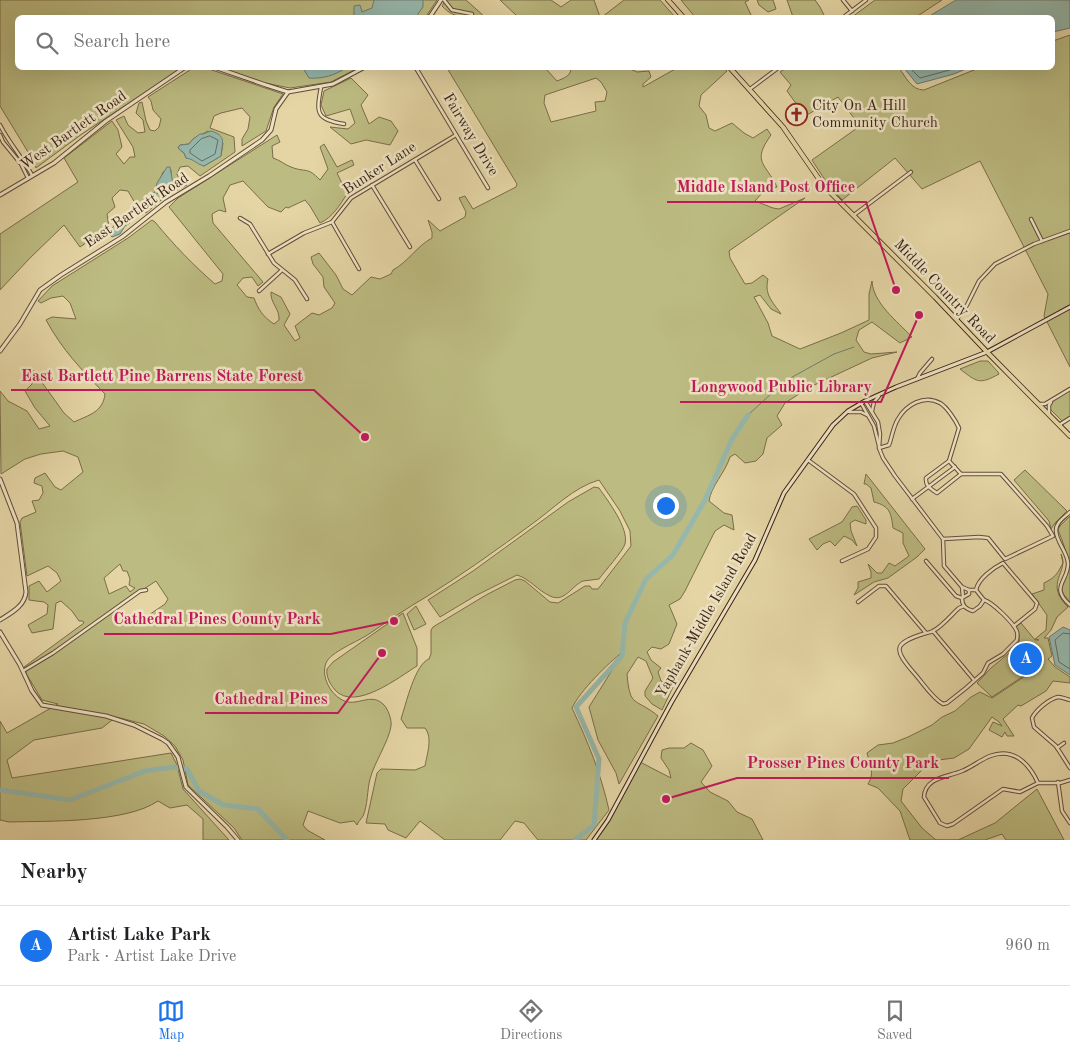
<!DOCTYPE html>
<meta charset="utf-8">
<style>
:root{--surface:#fff;--page:#f6f6f6;--text:#202124;--muted:#757577;--line:#e0e0e0;--accent:#1a73e8}
body{margin:0;font-family:"Old Standard TT",serif;background:var(--page);color:var(--text)}
.you{position:absolute;left:665px;top:505px;width:18px;height:18px;margin:-12px;border:4px solid #fff;border-radius:50%;background:#1a73e8;box-shadow:0 0 0 8px #1a73e833}
.badge{display:grid;place-items:center;width:32px;height:32px;border-radius:50%;background:var(--accent);color:#fff;font-size:16px;font-weight:700}
.pin{position:absolute;translate:-50% -50%;border:2px solid #fff;box-shadow:0 1px 5px #0006}
.list{margin:0;padding:0;list-style:none}
h2{display:flex;justify-content:space-between;align-items:center;height:65px;margin:0;padding:0 20px;font-size:21px}
h2 small{font-size:16px;font-weight:400;color:var(--muted)}
.list li{display:grid;grid-template-columns:32px 1fr auto;gap:15px;align-items:center;box-sizing:border-box;height:80px;padding:0 20px;border-top:1px solid var(--line)}
.list b{display:block;font-size:19px;white-space:nowrap}
.list p{margin:0;font-size:16px;white-space:nowrap;color:var(--muted)}
.list em{font-size:16px;font-style:normal;color:var(--muted)}
.icon{flex:none;width:28px;height:28px;fill:none;stroke:currentColor;stroke-width:2;stroke-linecap:round;stroke-linejoin:round}
.map{position:relative;flex:none;width:1070px;height:840px;overflow:hidden}
.search{position:absolute;background:var(--surface);box-shadow:0 5px 20px #0002;left:15px;right:15px;top:15px;height:55px;display:flex;align-items:center;gap:12px;box-sizing:border-box;padding:0 18px;border-radius:8px;color:var(--muted);font-size:19px}
.sheet{height:145px;background:var(--surface)}
nav{display:flex;justify-content:space-around;align-items:center;box-sizing:border-box;height:70px;border-top:1px solid var(--line);background:var(--surface);font-size:14px;color:var(--muted)}
nav a{display:grid;justify-items:center;gap:2px}
nav .on{color:var(--accent)}
.map>svg:first-child{display:block}
</style>
<div class="map">
<svg width="1070" height="840" viewBox="0 0 1070 840">
<rect width="100%" height="100%" fill="#e5d5a5"/>
<filter id="stains"><feTurbulence type="fractalNoise" baseFrequency=".004" numOctaves="4"/><feColorMatrix values="0 0 0 0 .2 0 0 0 0 .09 0 0 0 0 .02 0 0 0 .5 -.17"/></filter>
<radialGradient id="worn" r=".72"><stop offset=".6" stop-color="#630" stop-opacity="0"/><stop offset="1" stop-color="#630" stop-opacity=".3"/></radialGradient>
<!-- green -->
<g fill="#bcbb81" stroke="#7a6d4a" fill-rule="evenodd">
<polygon points="0,0 437,0 425,18 18,18 18,68 182,68 82,134 36,168 31,157 0,106"/>
<path d="M446,0H466L485,17C467,17 455,20 442,6Z"/>
<polygon points="500,0 551,0 561,7 571,0 594,0 600,17 518,17"/>
<polygon points="624,0 660,0 675,17 602,17"/>
<polygon points="681,0 749,0 745,2 752,17 695,17"/>
<polygon points="757,0 773,0 776,9 768,12 759,5"/>
<polygon points="787,0 815,0 820,7 825,17 793,17"/>
<polygon points="875,0 942,0 916,17 852,17"/>
<path d="M1070,35V367L1044,316L1048,294L980,161L922,189L895,158L842,200L825,180L812,160L860,126L838,97L805,116L787,91L791,85L780,72L786,68H899C906,77 911,90 924,90L979,68H1052L1053,41Z"/>
<path d="M193,68H206L283,94L274,107L266,131L242,146V139L248,129L250,117L242,108L221,113L214,116L210,128L234,137L235,152L200,176L188,166L180,167L177,174L180,181L187,185L166,196L146,213L138,208L128,191L120,190L112,198L115,207L107,214L109,227L80,247L64,225L29,259L0,290V234L78,182L64,158L112,121L118,130L122,147L116,154L124,164L130,157H135L133,147L116,120L124,116L128,125L138,133L145,132L143,120L136,113L139,103L142,102L146,121L150,130L155,131L159,127L161,119L153,110L151,101L148,97ZM208,131L223,143L221,156L204,166L193,159L186,158L184,153L178,148L180,145L189,144L193,139ZM171,170V179L174,182L147,199L155,192L163,172Z"/>
<polygon points="222,68 358,68 331,82 290,88 265,83"/>
<path d="M447,68H545L557,81C564,78 571,76 571,68H628L637,72L649,71L651,77L643,84V87L677,68H723L727,71L701,95L699,106L706,115L709,128L715,131L732,123L744,133L753,138L767,129L771,135C751,163 766,163 777,187L764,191L755,201L773,208L779,209L805,198L729,251L730,258L745,284L752,283L763,275L768,279C764,295 773,302 781,314L771,309L760,295L754,297L768,323L772,336L800,349L841,333L869,320V294L872,281C873,303 897,321 912,337L900,343L872,322L859,330L856,340L864,352L871,354L897,352L872,358L810,387L785,403L777,416L782,425L767,438L763,454L756,461L745,463L735,454L730,457C725,473 711,486 709,501L724,513L732,515L734,530L724,525L715,531L685,591L680,599L669,605L677,624L669,644L661,649L652,647L647,652L651,660L661,668L658,672L661,681L673,687L662,710L652,704L645,696V691L653,678L646,661L638,657L627,674C630,709 635,697 658,716L619,784L616,773L598,740L589,707L624,651C608,663 580,691 572,708C588,742 601,774 609,810L586,840H538L524,823L515,821L500,840H445L420,821L406,838L388,830L385,824L366,823L377,773L381,769L415,770L425,766C427,754 433,738 425,728H407L401,719C406,704 415,664 429,659L431,654V630L433,627L486,595L515,580L520,579L525,581L550,602L558,603L585,586H590L592,589H598L631,546L630,531L620,511L599,480C574,487 553,509 532,524C498,549 463,574 426,597C407,608 388,621 369,634C359,641 330,652 326,663C320,678 333,699 348,702C360,704 373,693 384,705C388,709 392,720 391,726C389,741 374,763 370,779C367,790 368,805 363,816C361,819 358,822 357,825L354,821L340,823L308,811L303,825L307,830L325,840H242L234,828L188,785L183,760L175,746L164,736L144,724L116,717L102,728L34,740L7,760L12,778L171,753L177,765L183,789L229,840H203V819L187,805L170,808L158,801C126,823 49,821 9,822L0,820V721L7,733L58,704L42,700L27,675L24,667L84,623L83,621H79L72,611L61,601L56,603L53,629L32,633L28,625L47,614L48,605L44,602L29,600V586L39,581L47,592L61,581L57,573L48,566L27,576L20,522L22,518L36,512L32,501L39,500L43,493L42,486L34,483L35,478L45,473L55,487L61,490L83,472L78,457L63,451L41,454L25,459L1,474L0,391L8,401L27,411L39,429L50,426L35,408L25,391L32,384L33,370L64,413L74,422C89,415 103,412 105,394C81,369 63,351 46,320L52,317L76,319L70,303L63,296L51,298L41,303L38,301L52,286L128,238L152,220L155,222C174,245 193,265 215,284L222,281L223,274L169,207L178,198L277,135L280,142L272,146L273,158C280,160 285,165 291,167C306,173 307,166 320,180L328,169L320,147L324,144L337,167L352,160L354,165L337,173L347,194C339,206 333,217 320,223L310,206L305,200L288,208L286,207L281,212L268,207L243,181L230,185L223,198L226,212L219,210L212,214L213,223L263,282L258,286L252,277L243,278L237,285L247,297L254,298C258,309 263,317 274,324L279,320C280,309 270,303 271,292L281,297L290,314L284,325L295,341L300,338L295,326L312,313L319,315L332,308L335,303L324,287L323,277L313,264L311,257L319,253L336,275L343,289L352,295L371,277L380,279L391,274L393,270C408,262 417,246 432,238V232L428,220L440,231L465,217L466,212L459,198L465,196L473,209L516,187L517,184ZM596,78L601,82L607,92L605,101L595,102L596,111L551,122L544,103L545,95ZM120,564L123,571H127L130,579L129,585L135,588L130,592L126,586L109,594L104,578ZM156,581L168,599L165,604L140,621L135,622L127,617L124,613H114L112,610Z"/>
<polygon points="351,78 368,95 361,105 369,124 379,117 391,121 398,131 390,145 366,140 351,144 330,127 348,129 355,123 350,109 326,116 321,105 324,91"/>
<path d="M980,361H988L998,372L999,374C979,385 977,382 960,369Z"/>
<polygon points="1070,387 1070,419 1064,423 1044,403"/>
<polygon points="1025,470 1067,511 1055,523 1051,529 1049,521 1014,480"/>
<path d="M866,474L925,549L917,557L888,578L874,582L854,595L858,588V582L871,578V572L868,564L877,573H882L889,563L895,566L909,556L903,543V533L893,528C891,513 890,506 874,502L871,488L866,484H864Z"/>
<path d="M594,487L599,488C608,501 629,528 625,544C623,551 604,572 599,579C594,580 588,580 583,581C571,586 565,603 550,596C537,590 530,579 517,575L475,596L440,617L428,600L473,571L568,502Z"/>
<polygon points="857,506 866,520 866,524 855,520 850,523 851,531 857,546 852,540 844,536 835,546 830,541 823,544 817,550 809,539 842,522 852,507"/>
<path d="M1070,516V602L1064,595L1061,588C1070,563 1068,554 1058,530L1060,526Z"/>
<path d="M1061,554C1070,572 1043,583 1068,607L1057,617L1051,630L1044,638H1048L1052,656L1048,659L1055,667L1070,677V683L1053,681L1046,691L1021,706L1018,705L1003,719L1014,736H1007L1005,732L1002,737L989,730L993,722L1002,726L999,722L992,717L969,749L954,758L931,761L903,789L901,801L922,828L936,840H958L995,823L1037,789L1064,840H1006L1002,834L985,840H910L900,811L878,788L868,784C875,773 870,764 867,753L878,745L893,743L908,737L932,725L942,717L955,711L971,697L980,692L992,698L1036,669L1037,667L992,697L977,683L991,668L1019,645V635L1015,627L1021,623L1035,640H1039L1035,639L1046,630L1047,615L1032,594L1044,590V583C1056,577 1057,574 1063,563Z"/>
<polygon points="416,606 426,624 414,630 407,614"/>
<path d="M403,613L417,648V666C399,677 355,712 335,690C330,684 326,677 327,669L333,662Z"/>
<polygon points="691,743 703,750 712,766 701,782 710,792 728,801 737,812 752,819 763,840 594,840 601,831 640,762 671,778 669,770 661,758 662,750 669,748 684,748"/>
</g>
<!-- water -->
<g fill="#96b8ac" stroke="#717b6f">
<polygon points="374,0 423,0 423,7 416,17 350,17 354,15 354,6 360,5 362,12 372,8"/>
<polygon points="956,0 1070,0 1070,28 1053,32 1052,18 928,17"/>
<path d="M303,68H346C335,75 323,79 309,78Z"/>
<polygon points="904,68 968,68 954,74 917,84"/>
<path d="M211,131C227,136 222,142 221,156L204,166C196,164 194,159 186,158L184,153L178,148L180,145L189,144L193,139L200,134H203Z"/>
<polygon points="167,167 170,167 173,184 169,184 147,202 144,202 155,192 157,183"/>
<polygon points="127,217 130,223 125,226 120,234 112,237 110,235 109,232 120,218"/>
<polygon points="1063,627 1070,630 1070,675 1055,665 1049,637"/>
</g>
<g fill="none" stroke-linecap="round" stroke-linejoin="round">
<!-- shore -->
<g stroke="#686c60" stroke-width="1">
<polyline points="910,68 920,78 957,68"/>
<polygon points="210,136 218,140 215,154 202,161 190,153 190,150 201,139"/>
<polyline points="1070,634 1063,633 1055,640 1059,662 1070,669"/>
</g>
<!-- stream -->
<polyline stroke="#717b6f" stroke-width="1" points="748,415 785,381 834,354 854,347"/>
<!-- river -->
<g stroke="#96b8ac" stroke-width="5">
<polyline points="0,790 70,800 145,771 174,767 187,769 199,791 224,805 258,809 287,840"/>
<polyline points="575,840 594,825 599,759 576,707 622,656 625,623 646,579 673,555 705,500 732,439 748,415"/>
</g>
<defs>
<g id="minor">
<polyline points="444,0 452,10 472,14"/>
<polyline points="843,0 852,11"/>
<polyline points="845,16 866,0"/>
<polyline points="416,68 488,188"/>
<path d="M321,87C316,114 316,119 344,124"/>
<polyline points="750,89 778,68"/>
<path d="M0,125C9,143 22,157 32,175"/>
<polyline points="0,135 3,142 21,164 28,178"/>
<polyline points="415,160 439,199"/>
<polyline points="372,185 410,247"/>
<polyline points="854,215 911,172"/>
<polyline points="240,218 250,224 274,263 295,280 307,299"/>
<polyline points="1031,219 1042,241"/>
<polyline points="332,222 359,269"/>
<polyline points="268,254 304,233 332,222 351,198 456,135"/>
<polyline points="259,291 281,271"/>
<polyline points="957,319 967,305 979,281 995,264 1034,244 1070,231"/>
<polyline points="917,379 920,373 932,359"/>
<polyline points="865,401 878,422 880,434 879,448 883,458 895,476 943,539 944,566 962,587"/>
<polyline points="861,403 874,426 879,446"/>
<polyline points="1039,404 1045,404 1070,389"/>
<polyline points="872,411 874,402 879,396"/>
<polyline points="849,412 861,412 867,415"/>
<polyline points="1049,413 1049,405 1051,402"/>
<polyline points="1059,425 1070,418"/>
<path d="M879,448L889,445C892,437 893,427 898,419C906,405 924,394 940,403C947,407 956,421 959,428L949,461L926,478C925,486 931,489 937,493L961,474H1001L1047,526L1053,536L1005,559L988,538L979,537L943,539"/>
<polyline points="808,460 854,494 876,528 876,537 868,549 842,561"/>
<polyline points="949,461 961,474"/>
<polyline points="912,499 955,467"/>
<path d="M1070,512C1065,517 1056,522 1056,530C1056,542 1067,551 1068,563C1069,581 1049,587 1070,605"/>
<polyline points="926,561 956,596 962,598"/>
<path d="M969,590H976L984,600L980,606L973,611C966,609 962,606 962,598L969,594Z"/>
<path d="M976,590C978,579 993,568 1003,563L1037,603L1035,609L1014,626"/>
<polyline points="963,597 962,587 969,590"/>
<polyline points="858,602 879,586 886,586 926,633"/>
<path d="M964,606L959,608C951,615 943,626 933,631C932,632 927,633 926,633C894,643 892,648 914,673C923,683 932,698 943,704L947,703L966,688L983,673L988,663L1003,654L1017,640C1017,638 1018,635 1017,632C1015,624 992,602 984,600"/>
<polyline points="933,631 974,680"/>
<polyline points="23,671 53,653 140,591 146,590"/>
<path d="M1070,700C1066,699 1062,697 1058,697C1049,699 1036,710 1032,718L1034,727L1056,746L1070,768"/>
<polyline points="1057,748 1064,743"/>
<polyline points="1058,782 1062,811 1070,823"/>
<path d="M1038,783C1029,763 1013,747 990,756C980,760 972,767 962,771C948,777 925,777 924,797L940,823L947,826L953,824L1003,789L1020,792L1038,783H1060L1070,780"/>
</g>
<g id="tertiary">
<polyline points="429,18 441,0"/>
<polyline points="217,68 266,85 288,92 333,84 363,68"/>
<polyline points="0,195 54,163 106,121 184,68"/>
<polyline points="0,351 20,324 40,290 61,275 122,237 166,202 209,176 262,140 271,130 276,109 288,92"/>
<path d="M0,479L17,523L26,592C25,606 11,613 0,620"/>
<polyline points="0,632 20,665 32,691 42,705 106,716 134,725 162,739 168,743 178,757 186,787 227,827 238,840"/>
</g>
<polyline id="secondary" points="594,840 608,820 671,703 755,560 784,493 833,425 848,411 865,401 896,387 987,352 1070,307"/>
<g id="primary">
<polyline points="668,0 684,18"/>
<polyline points="730,68 783,127 819,179 830,192 935,297 987,352 1070,436"/>
</g>
</defs>
<!-- minor casing -->
<use href="#minor" stroke="#644c38" stroke-width="4.5"/>
<!-- tertiary casing -->
<use href="#tertiary" stroke="#644c38" stroke-width="5"/>
<!-- secondary casing -->
<use href="#secondary" stroke="#391f13" stroke-width="5"/>
<!-- primary casing -->
<use href="#primary" stroke="#391f13" stroke-width="5.5"/>
<!-- minor -->
<use href="#minor" stroke="#eee4c4" stroke-width="2.5"/>
<!-- tertiary -->
<use href="#tertiary" stroke="#eee4c4" stroke-width="3"/>
<!-- secondary -->
<use href="#secondary" stroke="#eee4c4" stroke-width="3"/>
<!-- primary -->
<use href="#primary" stroke="#e5d5a5" stroke-width="4"/>
</g>
<!-- icons -->
<defs>
<symbol id="church-ring" viewBox="-11 -11 22 22"><circle r="9.5" fill="#eee4c4" stroke="#8f2418" stroke-width="1.5"/><path d="M-1.2-6h2.4v3.5h3.3v2.4h-3.3V6h-2.4V-.1h-3.3v-2.4h3.3Z" fill="#8f2418"/></symbol>
</defs>
<g fill-rule="evenodd">
<use href="#church-ring" x="784" y="102" width="25" height="25"/>
</g>
<g text-anchor="middle" dominant-baseline="central" stroke-width="5" stroke-linejoin="round" paint-order="stroke">
<!-- poi labels -->
<g font-size="15" fill="#391f13" stroke="#eee4c4" text-anchor="start">
<text x="812" y="106">City On A Hill<tspan x="812" dy="17">Community Church</tspan></text>
</g>
<!-- street labels -->
<g font-size="15" fill="#391f13" stroke="#eee4c4">
<text transform="translate(74 131) rotate(-35)">West Bartlett Road</text>
<text transform="translate(470 135) rotate(59)">Fairway Drive</text>
<text transform="translate(380 169) rotate(-33)">Bunker Lane</text>
<text transform="translate(137 211) rotate(-34)">East Bartlett Road</text>
<text transform="translate(944 292) rotate(46)">Middle Country Road</text>
<text transform="translate(707 616) rotate(-60)">Yaphank-Middle Island Road</text>
</g>
</g>
<!-- callouts -->
<path fill="none" stroke="#c2185b" stroke-width="2" d="M896 290L866 202H667M365 437L314 390H11M919 315L881 402H680M394 621L331 634H104M382 653L338 713H205M666 799L737 778H949"/>
<g fill="#c2185b" stroke="#eee4c4" stroke-width="2">
<circle cx="896" cy="290" r="5"/>
<circle cx="365" cy="437" r="5"/>
<circle cx="919" cy="315" r="5"/>
<circle cx="394" cy="621" r="5"/>
<circle cx="382" cy="653" r="5"/>
<circle cx="666" cy="799" r="5"/>
</g>
<g font-size="16" text-anchor="middle" font-weight="bold" fill="#c2185b" stroke="#eee4c4" stroke-width="5" stroke-linejoin="round" paint-order="stroke">
<text x="766" y="192">Middle Island Post Office</text>
<text x="162" y="381">East Bartlett Pine Barrens State Forest</text>
<text x="781" y="392">Longwood Public Library</text>
<text x="217" y="624">Cathedral Pines County Park</text>
<text x="271" y="704">Cathedral Pines</text>
<text x="843" y="768">Prosser Pines County Park</text>
</g>
<rect width="100%" height="100%" filter="url(#stains)"/>
<rect width="100%" height="100%" fill="url(#worn)"/>
</svg>
<div class="you"></div>
<div class="pin badge" style="left:1026px;top:659px">A</div>
<div class="search"><svg class="icon" aria-label="search" viewBox="0 0 24 24"><circle cx="10" cy="10" r="6"/><path d="M15 15l6 6"/></svg>Search here</div>
</div>
<section class="sheet">
<h2>Nearby<small></small></h2>
<ul class="list">
<li><span class="badge">A</span><div><b>Artist Lake Park</b><p>Park · Artist Lake Drive</p></div><em>960 m</em></li>
</ul>
</section>
<nav>
<a class="on"><svg class="icon" aria-label="map" viewBox="0 0 24 24"><path d="M3 6l6-2 6 2 6-2v14l-6 2-6-2-6 2zM9 4v14M15 6v14"/></svg>Map</a>
<a><svg class="icon" aria-label="directions" viewBox="0 0 24 24"><path d="M12 3l9 9-9 9-9-9zM9 14v-3h6M13 9l2 2-2 2"/></svg>Directions</a>
<a><svg class="icon" aria-label="saved" viewBox="0 0 24 24"><path d="M7 4h10v16l-5-4-5 4z"/></svg>Saved</a>
</nav>
